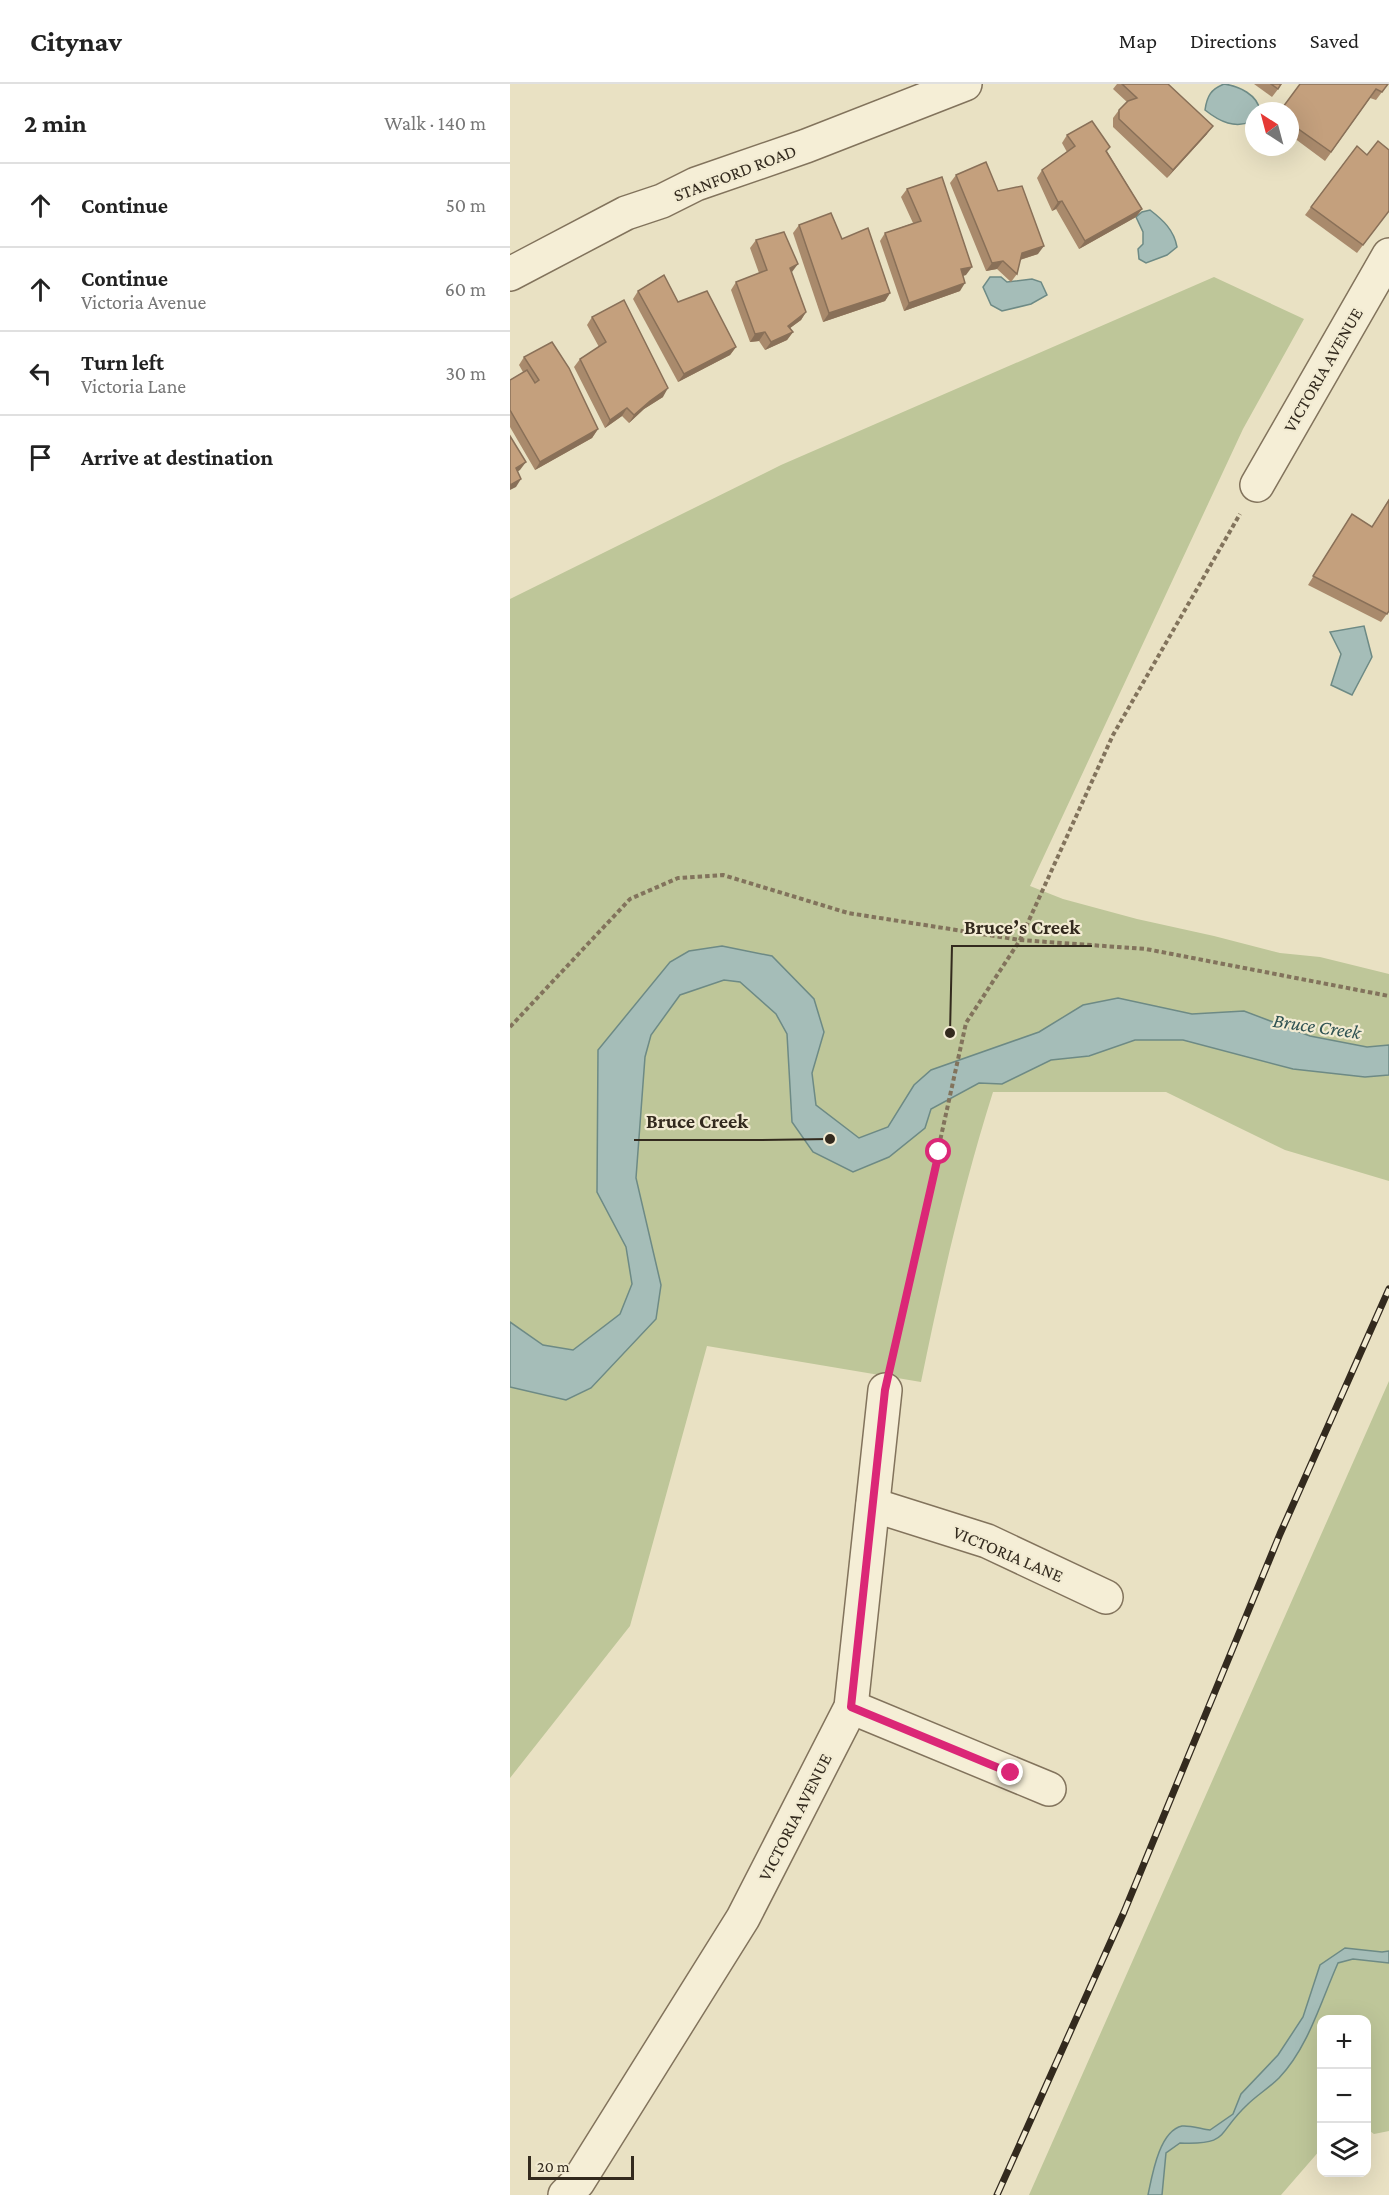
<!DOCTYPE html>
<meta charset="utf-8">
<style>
:root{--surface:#fff;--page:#f6f6f6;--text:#222;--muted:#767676;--line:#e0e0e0}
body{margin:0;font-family:"Crimson Pro",serif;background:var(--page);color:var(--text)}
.controls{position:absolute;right:18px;bottom:18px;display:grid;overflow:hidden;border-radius:12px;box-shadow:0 6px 24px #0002}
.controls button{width:54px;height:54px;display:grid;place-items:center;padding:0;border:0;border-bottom:2px solid var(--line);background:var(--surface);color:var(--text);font:30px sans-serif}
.compass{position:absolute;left:735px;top:18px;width:54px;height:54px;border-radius:50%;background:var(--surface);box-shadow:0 6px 24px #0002;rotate:324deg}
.scale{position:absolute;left:18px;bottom:15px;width:106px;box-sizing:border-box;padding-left:6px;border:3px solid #332a1e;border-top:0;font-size:16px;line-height:21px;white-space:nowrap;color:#332a1e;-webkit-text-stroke:4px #f2ebd2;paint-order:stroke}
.stop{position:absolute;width:18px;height:18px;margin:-14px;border:4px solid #db2777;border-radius:50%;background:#fff}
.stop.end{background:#db2777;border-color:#fff;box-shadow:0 2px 6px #0008}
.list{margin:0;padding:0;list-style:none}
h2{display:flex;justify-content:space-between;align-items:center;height:78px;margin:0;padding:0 24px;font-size:26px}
h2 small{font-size:20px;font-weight:400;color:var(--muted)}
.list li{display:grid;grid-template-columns:39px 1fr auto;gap:18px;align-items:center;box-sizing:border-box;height:84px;padding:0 24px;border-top:2px solid var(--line)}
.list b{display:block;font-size:22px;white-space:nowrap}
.list p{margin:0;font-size:20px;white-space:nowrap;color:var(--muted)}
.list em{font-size:20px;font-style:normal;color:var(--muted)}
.icon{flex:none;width:33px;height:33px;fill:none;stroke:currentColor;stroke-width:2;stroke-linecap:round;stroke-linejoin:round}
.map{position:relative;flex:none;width:879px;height:2111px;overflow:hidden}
header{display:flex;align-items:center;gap:36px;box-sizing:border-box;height:84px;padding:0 30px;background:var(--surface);border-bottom:2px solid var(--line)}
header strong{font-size:28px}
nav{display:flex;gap:33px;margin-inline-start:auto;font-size:21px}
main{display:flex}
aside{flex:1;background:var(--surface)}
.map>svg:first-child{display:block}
</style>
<header>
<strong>Citynav</strong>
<nav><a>Map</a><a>Directions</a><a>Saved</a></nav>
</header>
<main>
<aside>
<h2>2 min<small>Walk · 140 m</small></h2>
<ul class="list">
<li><svg class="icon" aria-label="ahead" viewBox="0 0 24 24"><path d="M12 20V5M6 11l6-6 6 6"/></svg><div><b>Continue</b></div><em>50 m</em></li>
<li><svg class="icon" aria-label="ahead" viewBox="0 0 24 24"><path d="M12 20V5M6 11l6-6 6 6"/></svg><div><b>Continue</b><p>Victoria Avenue</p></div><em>60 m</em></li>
<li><svg class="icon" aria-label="left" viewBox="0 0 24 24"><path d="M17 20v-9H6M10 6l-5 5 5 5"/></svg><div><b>Turn left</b><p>Victoria Lane</p></div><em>30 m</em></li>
<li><svg class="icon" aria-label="arrive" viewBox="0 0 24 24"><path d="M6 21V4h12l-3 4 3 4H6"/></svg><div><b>Arrive at destination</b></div></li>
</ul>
</aside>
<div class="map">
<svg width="879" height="2111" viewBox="0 0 879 2111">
<rect width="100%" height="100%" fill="#e9e1c3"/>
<!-- green -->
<g fill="#bec699">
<path d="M704,193L794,235L733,345L520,802L553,815L627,835L704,852L770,869L810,873L879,890V1097L775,1066L656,1008H483C453,1103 431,1200 411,1298L197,1262L120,1542L0,1694V515L271,381Z"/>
<polygon points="879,1297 879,2047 864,2050 857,2045 856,1936 812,1936 811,2065 771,2111 519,2111"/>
</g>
<!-- water -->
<g fill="#a5bdb8" stroke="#6d8a85" stroke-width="1.5">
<path d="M714,0C729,2 748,11 750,27H744L743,37C725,45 710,38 695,26C697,12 701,5 714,0Z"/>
<path d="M640,126C653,136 664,146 667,163L657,171L636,179L629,175L628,165L633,160V148L626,133L632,128Z"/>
<polygon points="480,193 491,193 497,198 522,195 531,198 537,211 521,220 492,227 481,221 473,203"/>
<polygon points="854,542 862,573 842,611 821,601 831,570 820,548"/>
<polygon points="212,862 262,872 304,915 314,948 302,989 306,1021 349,1054 378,1043 404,1001 421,986 529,948 573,921 608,914 682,930 734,927 800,952 857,963 879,961 879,991 855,993 783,985 673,956 625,956 579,972 541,976 492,1000 469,999 421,1025 415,1044 379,1073 343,1088 303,1068 282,1038 277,950 266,930 230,898 214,896 170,911 141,951 135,973 126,1094 151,1201 146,1235 81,1304 56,1316 0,1303 0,1238 33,1261 63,1266 110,1230 122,1200 116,1163 87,1108 88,966 160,878 179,867"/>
<path d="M835,1864L872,1868L879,1867V1879L843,1875L828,1879C811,1917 798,1964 769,1994C759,2004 747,2011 737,2021C706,2050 720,2061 670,2059L656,2069L652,2111H638C642,2092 649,2047 672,2042C679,2041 692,2045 700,2046L723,2030L731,2010L768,1971L793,1933L810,1881Z"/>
</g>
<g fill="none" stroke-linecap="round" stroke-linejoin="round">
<defs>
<g id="street">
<polyline points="0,190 116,129 152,117 186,100 296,62 455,0"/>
<polyline points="747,401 879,171"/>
<polyline points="363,1421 477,1457 596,1513"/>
<polyline points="341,1623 539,1705"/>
<polyline points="55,2111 68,2098 233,1834 341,1623 375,1306"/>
</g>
</defs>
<!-- street casing -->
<use href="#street" stroke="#82735c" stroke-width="36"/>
<!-- path -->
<g stroke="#82735c" stroke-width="4" stroke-dasharray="4.5 3" stroke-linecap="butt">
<polyline points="0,943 120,815 168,794 213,791 338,829 510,856 636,865 879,912"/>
<polyline points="382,1275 456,939 510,856 603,651 730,430"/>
</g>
<!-- street -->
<use href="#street" stroke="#f5eed6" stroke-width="33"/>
<defs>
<polyline id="rail" points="487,2111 614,1828 770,1450 879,1205"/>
</defs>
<!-- rail casing -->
<use href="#rail" stroke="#332a1e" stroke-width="7"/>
<!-- rail -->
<use href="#rail" stroke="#f2ebd2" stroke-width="4.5" stroke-dasharray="14" stroke-linecap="butt"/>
</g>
<!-- wall -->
<g fill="#a98a6c">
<polygon points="607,0 658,0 697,50 657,94 603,43 603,34 609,26 617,18 603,5"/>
<polygon points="744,0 772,0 762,13"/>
<polygon points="878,0 866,16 860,14 815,77 780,51 780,27"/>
<polygon points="557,51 597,67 632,125 626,133 569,165 546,125 542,127 527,94 532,86 557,68 552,59"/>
<polygon points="847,62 857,71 879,127 847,169 795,131"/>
<polygon points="446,91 528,170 510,176 507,190 501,198 487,185 476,187 440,99"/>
<polygon points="397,105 456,191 453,192 450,207 394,227 370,157 375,149 403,139 391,113"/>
<polygon points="289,141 332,155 380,209 375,217 313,238 283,149"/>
<polygon points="246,156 282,188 281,188 296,228 291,236 280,244 283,248 277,256 255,266 249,257 240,258 221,206 226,198 249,189 240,164"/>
<polygon points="128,207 168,218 226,263 220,271 168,298 123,215"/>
<polygon points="82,233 153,313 134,325 119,339 112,332 95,344 64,283 70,275 89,263 77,241"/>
<polygon points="14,273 88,345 82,354 25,386 0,343 0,296 13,288 9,281"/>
<polygon points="879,415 879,527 871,538 798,501 842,430 862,443"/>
</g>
<!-- shaded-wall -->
<g fill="#897058">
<polygon points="703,42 697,50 657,94 663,86"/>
<polygon points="552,117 546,125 542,127 548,118"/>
<polygon points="632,125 626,133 569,165 575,157"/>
<polygon points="534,162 528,170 506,177 512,169"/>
<polygon points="493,177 487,185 476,187 482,179"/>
<polygon points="288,180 282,188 274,192 280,184"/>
<polygon points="462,183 456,191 445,193 451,185"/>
<polygon points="455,199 450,207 394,227 399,219"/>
<polygon points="380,209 375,217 313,238 319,229"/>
<polygon points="296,228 291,236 272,250 278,242"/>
<polygon points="255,248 249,257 240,258 245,250"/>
<polygon points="283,248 277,256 255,266 261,258"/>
<polygon points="226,263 220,271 168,298 174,290"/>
<polygon points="158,304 153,313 134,325 119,339 124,331 140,317"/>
<polygon points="117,324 112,332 95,344 100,336"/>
<polygon points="88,345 82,354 25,386 30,378"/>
<polygon points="16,378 10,386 1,392 6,384"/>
<polygon points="11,395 6,403 0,406 0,401"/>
</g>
<!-- building -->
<g fill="#c4a07d" stroke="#897058" stroke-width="1.5">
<polygon points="612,0 658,0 703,42 663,86 609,35 609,26 618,17 627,14"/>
<polygon points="761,0 771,0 768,5"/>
<polygon points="790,0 878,0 872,8 866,5 821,68 780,39 780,27 770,27"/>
<polygon points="582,37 600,63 596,67 632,125 575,157 552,117 548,118 532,86 565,62 557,51"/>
<polygon points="868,57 879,66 879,127 853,161 801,123 847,62 857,71"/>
<polygon points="476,78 488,107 512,102 534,162 512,169 507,190 493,177 482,179 446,91"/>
<polygon points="432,93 462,183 451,185 455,199 399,219 375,149 411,137 397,105"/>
<polygon points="321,129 332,155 358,144 380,209 319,229 289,141"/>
<polygon points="274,148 288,180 280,184 296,228 278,242 283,248 261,258 255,248 245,250 226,198 257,186 246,156"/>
<polygon points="154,191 168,218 197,207 226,263 174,290 128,207"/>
<polygon points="114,216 158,304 140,317 124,331 117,324 100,336 70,275 96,258 82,233"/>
<polygon points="42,258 59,284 88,345 30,378 0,326 0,296 17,286 25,299 29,296 14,273"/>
<polygon points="0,352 16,378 6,384 11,395 0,401"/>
<polygon points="879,416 879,527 877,530 803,492 842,430 862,443"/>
</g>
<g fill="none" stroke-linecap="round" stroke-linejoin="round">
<!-- route -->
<polyline stroke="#db2777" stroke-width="8" points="429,1068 375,1306 341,1623 501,1689"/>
</g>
<g text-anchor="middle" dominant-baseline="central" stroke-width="4.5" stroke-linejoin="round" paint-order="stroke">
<!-- street labels -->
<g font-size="18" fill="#332a1e" stroke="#f2ebd2">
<text transform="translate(225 89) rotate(-21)">STANFORD ROAD</text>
<text transform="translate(813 286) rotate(-60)">VICTORIA AVENUE</text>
<text transform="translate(498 1470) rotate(23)">VICTORIA LANE</text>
<text transform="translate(285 1733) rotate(-63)">VICTORIA AVENUE</text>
</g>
<!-- water labels -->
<g font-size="20" font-style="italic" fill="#2f5252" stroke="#f2ebd2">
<text transform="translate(807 942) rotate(8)">Bruce Creek</text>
</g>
</g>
<!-- callouts -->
<path fill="none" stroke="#332a1e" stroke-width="2" d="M440 949L442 862H582M320 1055L250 1056H124"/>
<g fill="#332a1e" stroke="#f2ebd2" stroke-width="2">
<circle cx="440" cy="949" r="6"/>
<circle cx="320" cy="1055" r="6"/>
</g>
<g font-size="20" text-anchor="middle" font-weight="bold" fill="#332a1e" stroke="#f2ebd2" stroke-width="4.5" stroke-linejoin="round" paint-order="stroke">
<text x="512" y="850">Bruce’s Creek</text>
<text x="187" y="1044">Bruce Creek</text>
</g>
</svg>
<div class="controls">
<button>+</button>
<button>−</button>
<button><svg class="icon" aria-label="layers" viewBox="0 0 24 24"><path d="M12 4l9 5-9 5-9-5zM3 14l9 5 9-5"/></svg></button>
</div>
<svg class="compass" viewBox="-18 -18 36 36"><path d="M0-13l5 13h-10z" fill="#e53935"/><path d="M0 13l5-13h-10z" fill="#767676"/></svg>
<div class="scale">20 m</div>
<div class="stop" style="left:429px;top:1068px"></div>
<div class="stop end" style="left:501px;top:1689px"></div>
</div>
</main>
